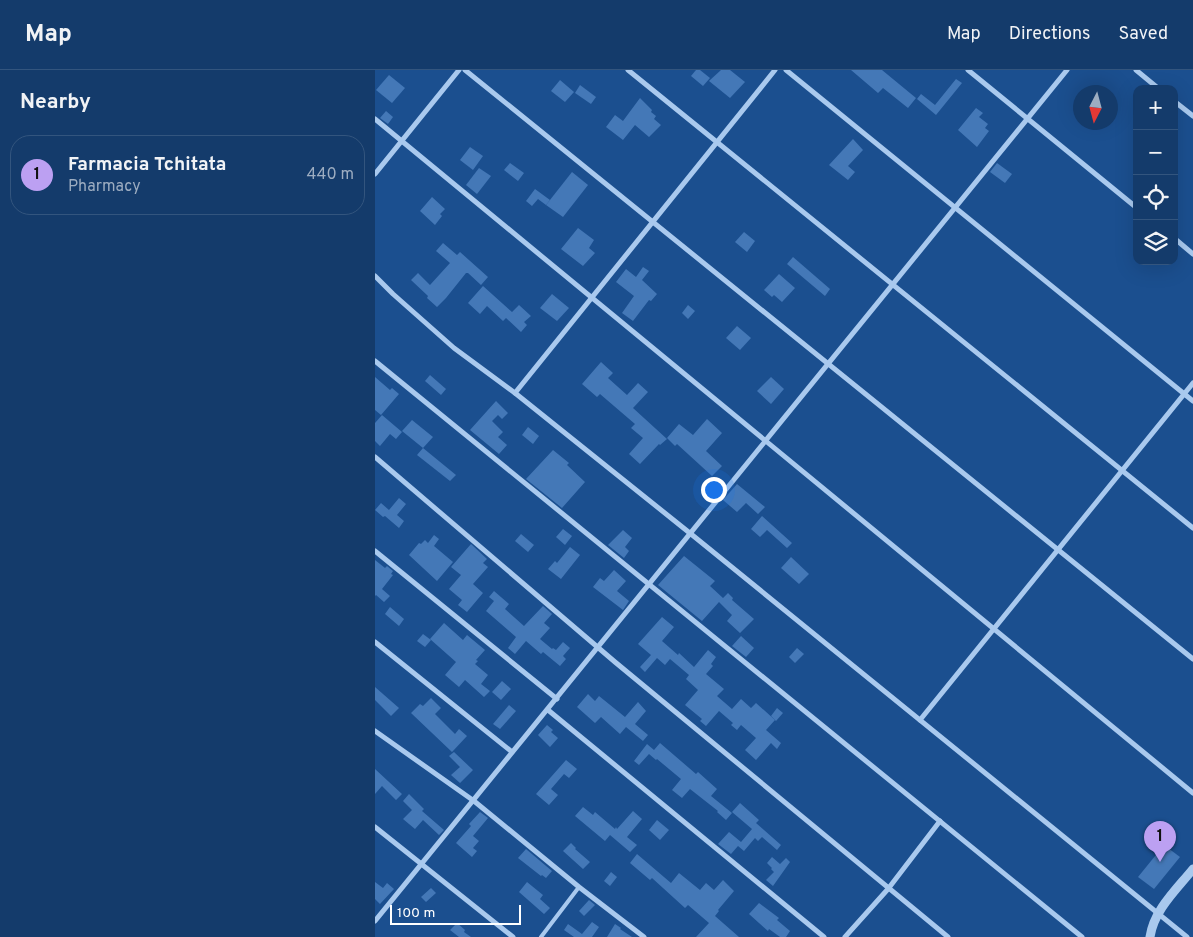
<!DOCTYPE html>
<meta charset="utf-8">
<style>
:root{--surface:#143b6b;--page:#1d4271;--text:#f1f3f6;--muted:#9dadc1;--line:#33557e;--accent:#bca0f2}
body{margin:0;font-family:Overpass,sans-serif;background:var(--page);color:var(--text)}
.controls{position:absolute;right:15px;top:15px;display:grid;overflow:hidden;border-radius:10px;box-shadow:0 5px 20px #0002}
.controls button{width:45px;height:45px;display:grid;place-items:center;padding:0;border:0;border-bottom:1px solid var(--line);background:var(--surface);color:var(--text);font:25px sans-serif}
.compass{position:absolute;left:698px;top:15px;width:45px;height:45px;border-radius:50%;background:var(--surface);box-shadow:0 5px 20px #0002;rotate:186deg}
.scale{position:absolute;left:15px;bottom:12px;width:131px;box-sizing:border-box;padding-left:5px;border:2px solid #fff;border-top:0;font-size:14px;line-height:18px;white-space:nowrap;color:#fff;-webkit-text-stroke:4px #1b4f8f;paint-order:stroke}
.you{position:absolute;left:338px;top:419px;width:18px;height:18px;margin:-12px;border:4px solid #fff;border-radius:50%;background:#1a73e8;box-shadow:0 0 0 8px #1a73e833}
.badge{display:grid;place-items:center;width:32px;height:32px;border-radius:50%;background:var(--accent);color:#111;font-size:16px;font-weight:700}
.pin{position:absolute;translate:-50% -41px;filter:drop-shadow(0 1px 2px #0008)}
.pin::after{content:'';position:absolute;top:26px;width:18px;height:15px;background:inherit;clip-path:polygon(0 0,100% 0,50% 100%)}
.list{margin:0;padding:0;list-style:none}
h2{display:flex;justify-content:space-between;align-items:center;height:65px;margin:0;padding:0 20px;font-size:21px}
h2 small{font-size:16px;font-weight:400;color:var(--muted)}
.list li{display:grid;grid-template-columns:32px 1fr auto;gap:15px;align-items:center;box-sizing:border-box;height:80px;margin:0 10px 10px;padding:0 10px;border:1px solid var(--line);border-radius:20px}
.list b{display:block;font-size:19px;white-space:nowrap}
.list p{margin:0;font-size:16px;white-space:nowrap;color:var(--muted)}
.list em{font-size:16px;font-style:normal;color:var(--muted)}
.icon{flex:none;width:28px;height:28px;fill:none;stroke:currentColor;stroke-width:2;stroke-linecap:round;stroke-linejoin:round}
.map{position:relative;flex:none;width:818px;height:867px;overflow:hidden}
header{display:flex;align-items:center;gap:30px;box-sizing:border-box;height:70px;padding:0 25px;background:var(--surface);border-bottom:1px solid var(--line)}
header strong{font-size:24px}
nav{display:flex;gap:28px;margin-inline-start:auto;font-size:18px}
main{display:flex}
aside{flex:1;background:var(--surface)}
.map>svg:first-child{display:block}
</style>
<header>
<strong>Map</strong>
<nav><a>Map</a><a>Directions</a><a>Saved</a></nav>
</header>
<main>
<aside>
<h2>Nearby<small></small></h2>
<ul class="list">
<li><span class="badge">1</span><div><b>Farmacia Tchitata</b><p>Pharmacy</p></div><em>440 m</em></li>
</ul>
</aside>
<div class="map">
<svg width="818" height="867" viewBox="0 0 818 867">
<rect width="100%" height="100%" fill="#1b4f8f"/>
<!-- building -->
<g fill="#4478b7">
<polygon points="321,0 325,0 335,8 328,16 316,6"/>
<polygon points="346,0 355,0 370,12 355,28 334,11"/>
<polygon points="476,0 507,0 541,28 533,38 508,18 503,23"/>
<polygon points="14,5 30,18 17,33 1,20"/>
<polygon points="581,9 587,13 561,45 542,29 546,24 560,35"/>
<polygon points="185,10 199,22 190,32 176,21"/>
<polygon points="205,15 221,27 216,34 200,23"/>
<polygon points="265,28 277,40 276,42 281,46 279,49 286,55 274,67 260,55 248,70 231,57 240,45 248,51"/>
<polygon points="601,38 608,43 604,47 613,54 610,58 614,61 602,77 583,60"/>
<polygon points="11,41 18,47 13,54 5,48"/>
<polygon points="478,69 488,80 473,96 480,102 473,110 454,95"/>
<polygon points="95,77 108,86 98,100 85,90"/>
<polygon points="135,93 149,103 143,111 129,100"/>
<polygon points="622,93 637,104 630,113 615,102"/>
<polygon points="104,98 116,106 102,124 91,115"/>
<polygon points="197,102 213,115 188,147 171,135"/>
<polygon points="160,119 175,130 171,135 163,129 157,136 151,131"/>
<polygon points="57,127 70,139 65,144 67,146 60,155 45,141"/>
<polygon points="203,158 219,170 214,178 220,183 208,196 186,179"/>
<polygon points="369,162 380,171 372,182 360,172"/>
<polygon points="68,173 82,185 85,182 113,207 106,215 93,203 91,203 71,228 62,237 52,228 53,226 36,210 43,203 55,215 75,193 61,181"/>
<polygon points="418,187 455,219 450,226 412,194"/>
<polygon points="268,197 274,201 267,210 282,224 276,231 274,230 258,251 247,243 259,226 241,212 251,199 261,207"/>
<polygon points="404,204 420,218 407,232 399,225 397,227 389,220"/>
<polygon points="108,216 137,242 144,235 156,246 149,252 152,255 146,262 131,248 128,251 112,236 105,244 93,233"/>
<polygon points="177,224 194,238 182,251 165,238"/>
<polygon points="313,235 320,241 313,249 307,243"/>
<polygon points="362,256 376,268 365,280 351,268"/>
<polygon points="226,292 238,303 233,308 252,325 263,313 273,322 258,338 292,369 285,375 284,374 265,394 254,384 268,368 256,358 260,354 225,324 222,327 207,314"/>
<polygon points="55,305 71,319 66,325 50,311"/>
<polygon points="0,307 15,320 17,318 24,324 6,345 0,340"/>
<polygon points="396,307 409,319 396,334 382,321"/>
<polygon points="121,331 133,343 127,349 123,345 117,351 128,362 123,367 132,375 124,384 95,360"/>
<polygon points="7,345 27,362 21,369 15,364 5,376 0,371 0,353"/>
<polygon points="332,349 347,363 331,381 347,396 337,406 302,374 300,376 292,368 304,354 318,365"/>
<polygon points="37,350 58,367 48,378 27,361"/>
<polygon points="153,357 164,366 158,374 147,365"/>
<polygon points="48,378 81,405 75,411 42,385"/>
<polygon points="178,380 194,393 192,395 210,412 187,438 151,409"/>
<polygon points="362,414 390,437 383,444 371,433 362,442 348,430"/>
<polygon points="24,428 31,434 22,445 29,451 24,458 10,446 8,447 0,440 6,433 14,440"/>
<polygon points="387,446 417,473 412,478 392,460 385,467 376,459"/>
<polygon points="188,459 197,466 190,475 181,467"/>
<polygon points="248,460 257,468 250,477 254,481 249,488 233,475"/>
<polygon points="146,464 159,475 153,482 140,471"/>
<polygon points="59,465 64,469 59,476 78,492 62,511 34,485 44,473 46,474 50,470 53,473"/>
<polygon points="96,474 112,489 108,493 113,497 98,514 108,523 92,542 83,535 87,530 74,519 86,505 76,497"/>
<polygon points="195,477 205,485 186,509 173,499 180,491 182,493"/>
<polygon points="309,486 340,511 335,516 348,528 353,523 358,528 357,530 379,549 365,563 352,551 357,545 344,532 327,551 283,515"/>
<polygon points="416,487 434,504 424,514 406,498"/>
<polygon points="0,490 10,498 12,496 18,501 16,504 18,505 7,519 15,526 9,532 1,525 0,526"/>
<polygon points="239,500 251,511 242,521 254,531 248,540 218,517 225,508 229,511"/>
<polygon points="119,521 134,534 130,539 149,556 168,536 177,544 169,553 175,558 165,569 177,579 178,578 181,580 188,572 195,578 188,586 191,589 185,596 168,582 166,584 151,571 140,584 133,578 141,567 111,541 119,531 114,527"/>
<polygon points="15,537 29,549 24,556 10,544"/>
<polygon points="287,547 299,557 287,571 303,585 304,583 319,597 333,580 341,587 336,594 338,596 331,604 349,619 342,626 357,639 366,629 376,638 381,633 400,650 391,660 406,673 402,679 396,673 381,690 370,680 381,668 366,655 362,660 356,655 358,653 344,641 331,656 325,651 327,649 310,635 323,620 311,609 314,605 295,589 290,595 282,588 270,602 265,597 276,585 263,574"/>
<polygon points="69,553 88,570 92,565 110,580 101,590 103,591 100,594 113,605 106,614 115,621 109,627 90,610 84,617 70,605 81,592 55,569"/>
<polygon points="48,564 56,570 50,577 42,571"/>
<polygon points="366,566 379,578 371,587 357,576"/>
<polygon points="422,578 429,584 420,593 414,587"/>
<polygon points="127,611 136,619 126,630 117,622"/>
<polygon points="0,617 24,638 16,646 0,630"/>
<polygon points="213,624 220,631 224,626 250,647 263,632 271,641 260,654 273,665 268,671 251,657 245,664 226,647 220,653 202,637"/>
<polygon points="56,628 66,638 60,644 80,664 84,659 92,666 77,682 36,643 45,634 48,636"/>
<polygon points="134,635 141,641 125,659 118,654"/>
<polygon points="402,638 408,643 401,651 396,646"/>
<polygon points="172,655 178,660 176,662 183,668 175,677 163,665"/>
<polygon points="285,673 321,704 323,702 342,719 336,726 357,743 351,750 342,742 343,741 315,719 307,728 297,720 306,709 282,689 281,690 274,684 264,695 259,691 272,674 279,680"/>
<polygon points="79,682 98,700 85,713 76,705 85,697 74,686"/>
<polygon points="191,690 202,699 194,708 189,704 176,719 183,725 174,735 161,724"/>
<polygon points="0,699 27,724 21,730 7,716 0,724"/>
<polygon points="34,724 49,739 47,741 69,760 64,765 48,750 40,759 28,749 37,740 28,731"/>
<polygon points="365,733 384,750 381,753 406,775 402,780 387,767 383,771 380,768 369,781 363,776 356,784 343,774 354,762 366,772 377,759 357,742"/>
<polygon points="208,737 218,745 220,742 240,759 241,757 242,759 258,741 267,749 252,767 262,775 255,782 235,765 230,771 200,746"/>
<polygon points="105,742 113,748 98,766 104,771 98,778 102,781 97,787 81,773 96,756 94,754"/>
<polygon points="282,750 294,760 285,770 274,760"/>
<polygon points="196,773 201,778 200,779 215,792 208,799 188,781"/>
<polygon points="789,775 805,787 779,819 763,807"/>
<polygon points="151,779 177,801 171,808 167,805 166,806 143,788"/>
<polygon points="262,784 296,813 304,803 325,820 331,813 339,820 348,810 359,821 343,840 344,841 340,846 364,867 321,867 334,853 313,835 310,838 277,808 275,810 255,793"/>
<polygon points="397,787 405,794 411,788 415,792 398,816 391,810 399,802 396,799 397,798 392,793"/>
<polygon points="236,802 242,807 235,816 229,811"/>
<polygon points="0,812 8,818 12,813 19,819 5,834 0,829"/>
<polygon points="152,812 168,825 165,829 175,838 169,844 144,822"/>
<polygon points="56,818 61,823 51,832 46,827"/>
<polygon points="214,830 220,835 209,846 204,841"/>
<polygon points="384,833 404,848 402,850 415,861 411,867 405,867 394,859 393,861 374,844"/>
<polygon points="217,852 224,857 217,867 199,867 189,860 193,854 207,864"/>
<polygon points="82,853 90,860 89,862 96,867 84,867 75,860"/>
<polygon points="240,854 246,858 245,859 257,867 232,867"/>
</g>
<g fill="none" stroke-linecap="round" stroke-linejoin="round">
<!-- service -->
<polyline stroke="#a9c9ee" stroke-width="4" points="166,867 204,817"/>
<!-- minor -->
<g stroke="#a9c9ee" stroke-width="5">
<polyline points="90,0 818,589"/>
<polyline points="253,0 818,458"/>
<polyline points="411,0 818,331"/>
<polyline points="593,0 762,138"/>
<polyline points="761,0 784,19"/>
<polyline points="799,31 818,46"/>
<polyline points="0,49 818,723"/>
<polyline points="0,104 84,0"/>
<polyline points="799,168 818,184"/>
<polyline points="0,206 18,224 79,278 140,323 316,464 812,867"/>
<polyline points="0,291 707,867"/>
<polyline points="140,323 400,0"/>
<polyline points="0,387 240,592 573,867"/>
<polyline points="0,481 182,629"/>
<polyline points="0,572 137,682"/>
<polyline points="173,640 449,867"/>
<polyline points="545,650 818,313"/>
<polyline points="0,661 99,731 204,817 269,867"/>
<polyline points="0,757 138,867"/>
<polyline points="0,851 692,0"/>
<polyline points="470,867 513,819 565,751"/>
</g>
<!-- tertiary -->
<path stroke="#a9c9ee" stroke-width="9" d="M775,867C779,840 801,820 818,799"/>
</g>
</svg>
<div class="controls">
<button>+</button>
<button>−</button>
<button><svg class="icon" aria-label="locate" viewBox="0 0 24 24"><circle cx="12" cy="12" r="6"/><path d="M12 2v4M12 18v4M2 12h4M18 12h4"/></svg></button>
<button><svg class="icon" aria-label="layers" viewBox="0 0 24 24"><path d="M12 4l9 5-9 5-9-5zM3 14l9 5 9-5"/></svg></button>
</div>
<svg class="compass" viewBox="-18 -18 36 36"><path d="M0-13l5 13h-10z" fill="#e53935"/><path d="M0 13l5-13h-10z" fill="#9dadc1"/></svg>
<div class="scale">100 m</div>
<div class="you"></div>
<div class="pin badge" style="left:785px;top:792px">1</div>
</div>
</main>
